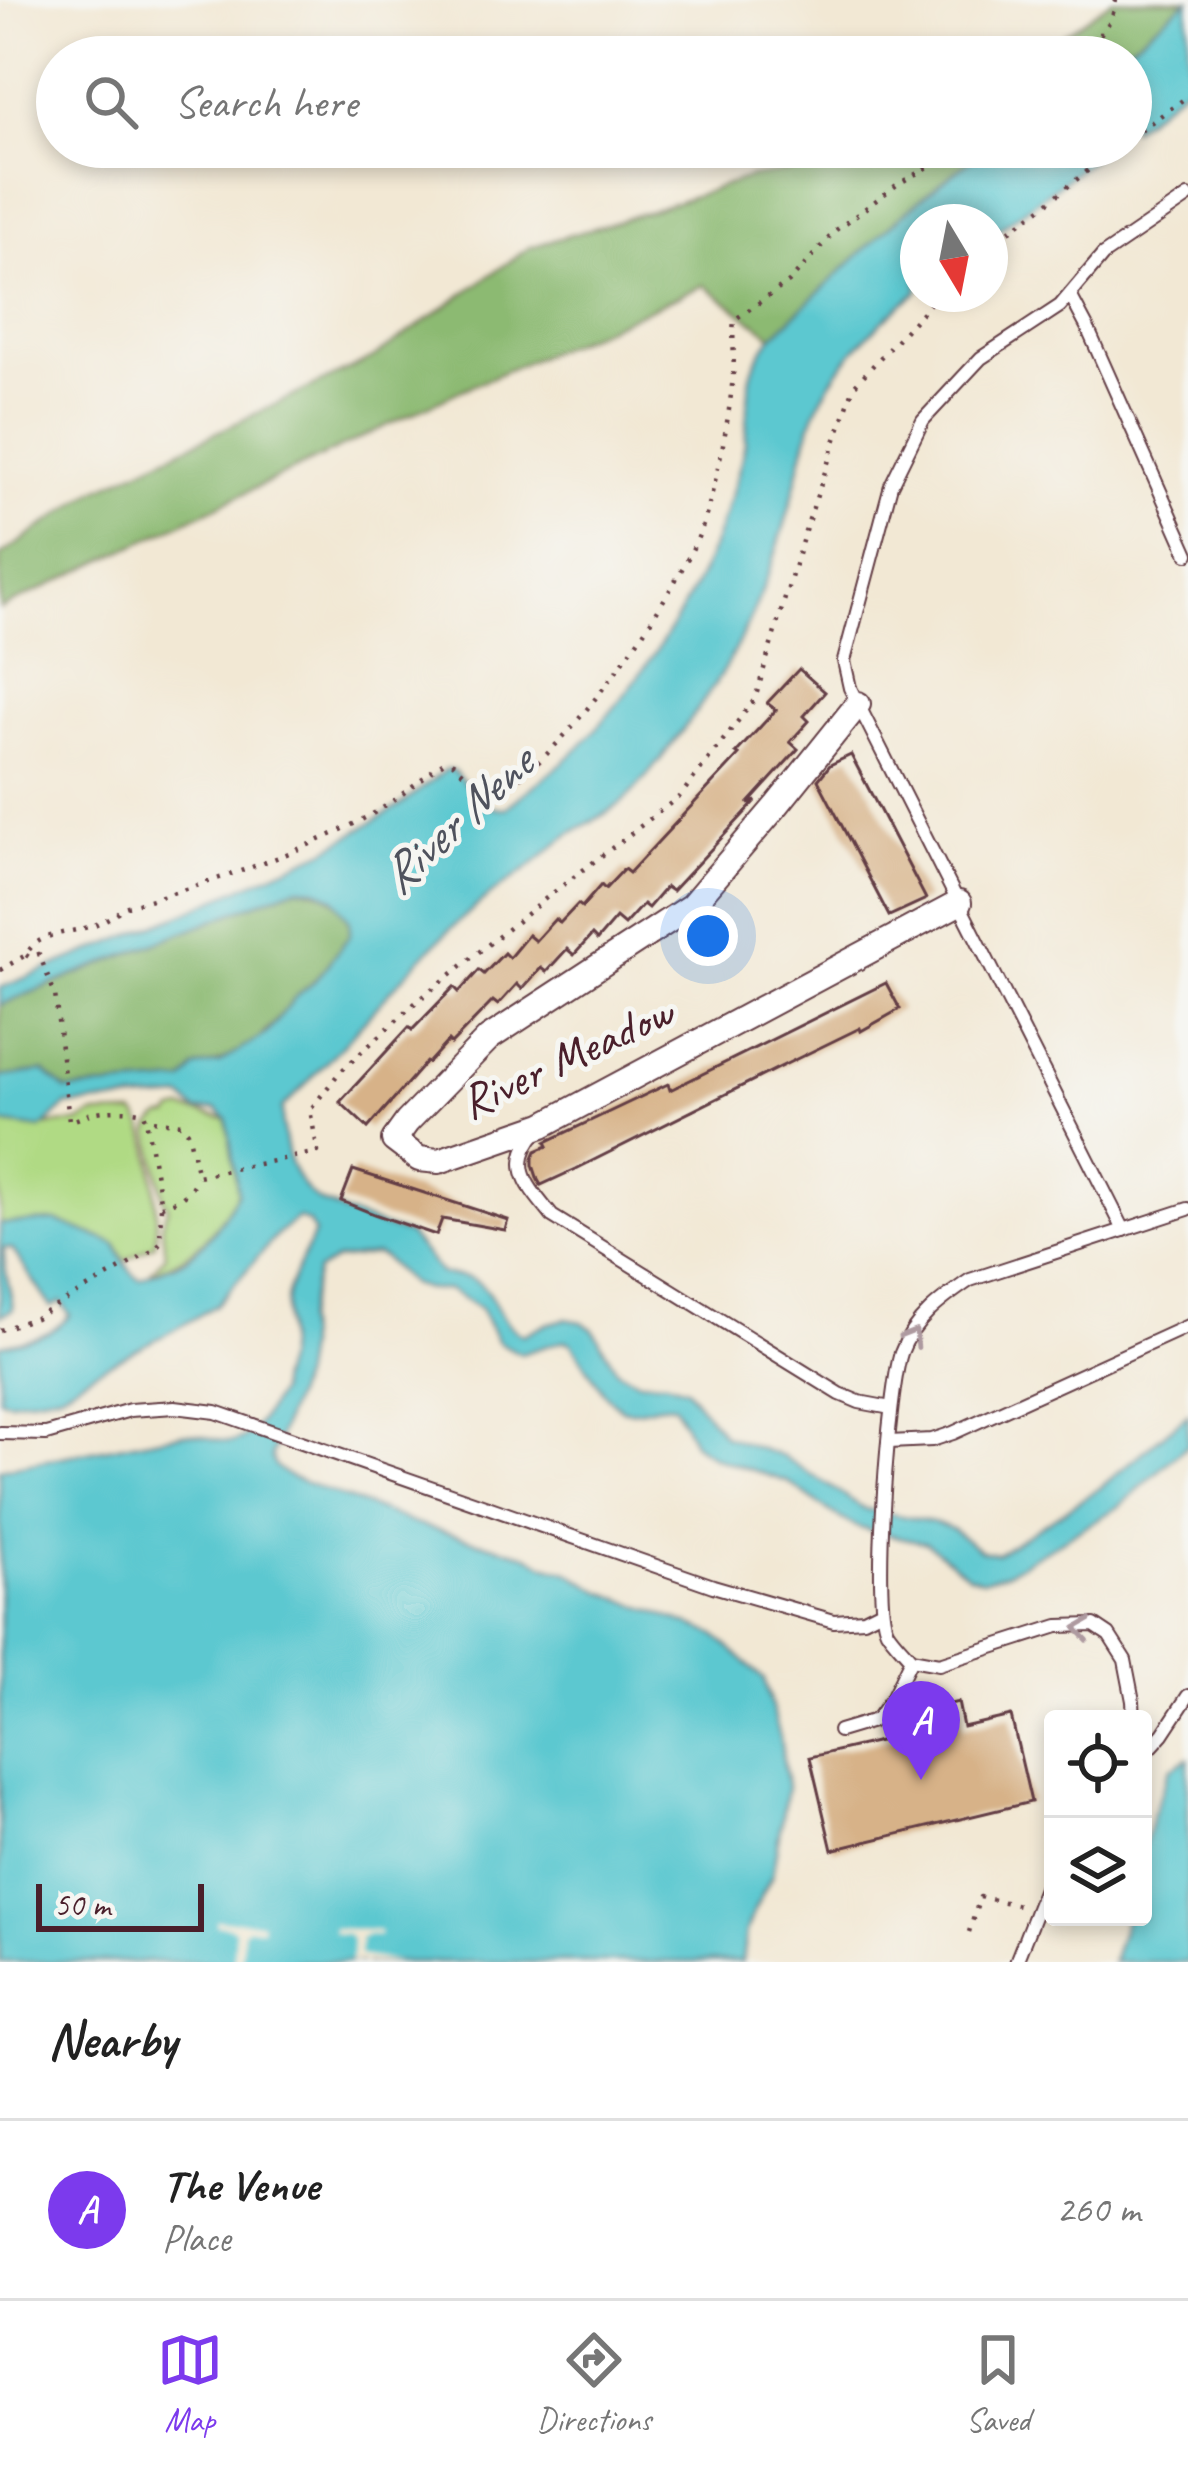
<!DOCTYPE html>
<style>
:root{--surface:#fff;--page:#f2f2f2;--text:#222;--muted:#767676;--line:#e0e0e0;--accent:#7c3aed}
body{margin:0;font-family:Caveat,sans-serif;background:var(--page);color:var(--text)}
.controls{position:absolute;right:36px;bottom:36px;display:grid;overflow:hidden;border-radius:12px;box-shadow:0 6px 18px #0003}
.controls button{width:108px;height:108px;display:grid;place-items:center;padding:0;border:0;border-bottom:3px solid var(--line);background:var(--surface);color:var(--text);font:60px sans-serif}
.compass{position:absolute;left:900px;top:204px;width:108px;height:108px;border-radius:50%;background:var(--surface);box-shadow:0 6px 18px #0003;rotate:170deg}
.scale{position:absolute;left:36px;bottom:30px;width:168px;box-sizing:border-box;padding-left:12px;border:6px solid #4a1f2b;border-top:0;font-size:33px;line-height:42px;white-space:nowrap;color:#4a1f2b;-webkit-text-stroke:9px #f6f6f2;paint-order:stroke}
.you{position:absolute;left:708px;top:936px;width:42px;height:42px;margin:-30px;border:9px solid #fff;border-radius:50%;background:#1a73e8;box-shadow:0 0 0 18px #1a73e833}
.badge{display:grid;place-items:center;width:78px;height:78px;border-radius:50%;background:var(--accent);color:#fff;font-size:39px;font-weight:700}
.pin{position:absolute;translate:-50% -99px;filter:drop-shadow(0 3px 6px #0008)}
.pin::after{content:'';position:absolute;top:63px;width:42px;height:36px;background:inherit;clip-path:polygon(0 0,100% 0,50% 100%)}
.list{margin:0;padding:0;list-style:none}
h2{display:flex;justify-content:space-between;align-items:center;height:156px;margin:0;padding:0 48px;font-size:51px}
h2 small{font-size:39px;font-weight:400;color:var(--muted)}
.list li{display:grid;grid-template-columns:78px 1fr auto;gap:36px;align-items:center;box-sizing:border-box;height:180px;padding:0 48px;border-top:3px solid var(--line)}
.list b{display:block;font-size:45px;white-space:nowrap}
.list p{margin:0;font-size:39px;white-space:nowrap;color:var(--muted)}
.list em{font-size:39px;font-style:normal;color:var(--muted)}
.icon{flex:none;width:66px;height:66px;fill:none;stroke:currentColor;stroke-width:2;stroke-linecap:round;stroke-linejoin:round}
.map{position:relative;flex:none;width:1188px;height:1962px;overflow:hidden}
.search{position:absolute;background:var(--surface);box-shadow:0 6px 18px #0003;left:36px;right:36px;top:36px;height:132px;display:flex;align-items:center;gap:30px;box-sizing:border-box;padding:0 42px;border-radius:66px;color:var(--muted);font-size:45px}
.sheet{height:336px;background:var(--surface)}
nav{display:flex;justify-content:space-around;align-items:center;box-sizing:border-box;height:168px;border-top:3px solid var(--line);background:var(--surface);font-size:33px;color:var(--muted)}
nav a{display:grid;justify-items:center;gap:6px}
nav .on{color:var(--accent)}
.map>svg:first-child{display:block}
</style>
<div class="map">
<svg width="1188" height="1962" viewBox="0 0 1188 1962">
<rect width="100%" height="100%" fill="#f6f6f2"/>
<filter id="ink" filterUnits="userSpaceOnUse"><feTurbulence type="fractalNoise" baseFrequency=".00833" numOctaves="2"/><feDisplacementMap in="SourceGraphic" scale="24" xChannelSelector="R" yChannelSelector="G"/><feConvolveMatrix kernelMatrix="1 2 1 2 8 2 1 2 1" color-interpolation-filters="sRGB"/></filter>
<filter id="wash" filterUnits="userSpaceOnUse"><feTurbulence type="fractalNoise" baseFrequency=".004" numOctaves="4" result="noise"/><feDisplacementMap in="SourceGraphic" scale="48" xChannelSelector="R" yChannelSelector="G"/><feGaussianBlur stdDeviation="2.7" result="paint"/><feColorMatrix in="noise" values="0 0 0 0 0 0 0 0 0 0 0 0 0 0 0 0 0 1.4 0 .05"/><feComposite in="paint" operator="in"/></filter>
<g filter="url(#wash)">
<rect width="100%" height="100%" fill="#f2e8d4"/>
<!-- green -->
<g fill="#b0da84" stroke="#7d7c58" stroke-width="3">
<path d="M183,1109L227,1119L238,1193C210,1237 200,1254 150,1273L165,1256L162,1224L168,1206L164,1201L150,1132C153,1121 158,1117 170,1116L174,1111Z"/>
<path d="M135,1114C154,1131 159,1218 155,1244L124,1261L116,1244L0,1224V1123L41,1128L52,1124L78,1123L93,1115Z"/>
</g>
<!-- forest -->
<g fill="#8cba72" stroke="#6b6c4e" stroke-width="3">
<polygon points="1112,0 1188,0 1116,57 1032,57"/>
<path d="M889,147H989C910,202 843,270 773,336L704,285L464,389L0,609V556L96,490L373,358L530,247L618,221L751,177L867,161Z"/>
<path d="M296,887C325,888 350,904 351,935C338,950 327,965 315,980C309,987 300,992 294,999C263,1037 246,1058 196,1068L184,1083L66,1090L0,1077V1005Z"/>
</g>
<!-- water -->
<g fill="#5bc8d0" stroke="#52747e" stroke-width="3">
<polygon points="1188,0 1188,84 1131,129 1131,57 1116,57"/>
<path d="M989,147H1108L990,236V222H918V291C878,322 833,366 814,415C804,443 799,474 791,503C770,577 744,646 698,709C678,737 655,768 631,794C613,813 591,820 570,834C555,844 543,857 528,868C514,879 498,888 484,900C408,961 352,1041 282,1108C282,1141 289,1179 317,1200C326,1206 335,1206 344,1213L409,1235L441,1274C451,1276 461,1275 470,1278C496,1288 495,1321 523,1335L543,1325L565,1319L582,1322L593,1329L617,1370L639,1381L666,1382L686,1388L724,1436L784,1457L865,1509L937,1523L952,1529L981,1551L997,1554L1100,1488L1188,1414V1444L1120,1506L1006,1573L982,1580L968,1575L927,1543L859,1528L830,1512L788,1482L713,1457L694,1444L674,1405C655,1402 640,1413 626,1410C608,1407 582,1358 571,1342L565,1340L521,1354L498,1342L480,1309L470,1302L449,1290H430L410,1284L383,1257L376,1254L336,1260L317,1271L304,1322L305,1348L301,1376L272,1454C271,1466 281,1471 290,1477L415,1524L527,1555L545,1565L568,1572L602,1592L714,1634L764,1679L780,1737L787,1787L772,1875L753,1912L746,1932L742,1962H0V1469L180,1434C203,1432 213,1442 230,1442C252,1442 268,1408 278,1392C276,1377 284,1370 285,1355C287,1336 283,1316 287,1296C291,1275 306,1254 314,1233L309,1223L298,1218L278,1234L216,1305L178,1328L93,1372L60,1393L10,1401L0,1399V1345C27,1340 52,1337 70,1315L61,1302L51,1307L12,1249L4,1248C2,1264 11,1291 13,1309L0,1316V1224L56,1221L116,1244C121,1257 128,1272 140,1279C152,1272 166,1269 178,1263C206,1249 222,1219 238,1193L227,1119L216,1109L197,1111L183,1098L67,1105L41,1129L0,1123V1077L44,1071L66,1090L184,1082L195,1068L219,1063L267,1033L296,996L313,983L350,935V921L335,899L315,888L296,887L0,1005V988L180,915L326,850L399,806L447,769L453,770L484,807L506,808C527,790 550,774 570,756C628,700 695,603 720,527C729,502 739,475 744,448C749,425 746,398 751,376C754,361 764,347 773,336C843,270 910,202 989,147Z"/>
<polygon points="1188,1758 1188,1962 1112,1962 1126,1917 1143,1917 1143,1849 1152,1816 1170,1769"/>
</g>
<!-- pier -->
<g fill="#f2e8d4">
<polygon points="216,1920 262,1922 262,1928 249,1927 243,1931 241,1962 233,1962 235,1930 229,1926 216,1925"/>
<polygon points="333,1928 379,1931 379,1936 366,1935 360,1939 359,1955 398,1962 351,1962 352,1939 346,1934 333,1933"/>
</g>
<g id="blocks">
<!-- building -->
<g fill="#d7b288">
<polygon points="799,669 825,692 804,716 809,721 790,742 798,749 748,804 756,801 672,891 666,887 648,908 643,904 624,925 616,918 597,940 592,935 574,955 567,949 546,972 541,968 522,989 517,984 498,1005 493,1001 451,1044 448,1041 428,1063 426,1062 368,1128 340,1102 409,1027 412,1030 454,987 459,992 479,970 484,974 504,953 509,958 528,935 535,941 555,919 560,923 578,904 582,907 601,885 605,889 624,869 629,873 739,755 736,753 776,710 767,703"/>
<polygon points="851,755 926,899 889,916 818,780 830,765"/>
<polygon points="886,983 900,1009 861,1031 860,1028 778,1068 576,1169 541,1185 538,1180 533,1165 533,1158 536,1151 548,1146 546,1142 668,1084 670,1090"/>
<polygon points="353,1170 508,1220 505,1230 442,1219 436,1235 374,1214 341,1201"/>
<polygon points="958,1702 963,1727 1011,1716 1031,1802 832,1850 810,1757 905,1735 901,1716"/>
</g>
</g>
</g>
<g filter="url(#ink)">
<use href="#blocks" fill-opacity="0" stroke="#633d44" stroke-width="3"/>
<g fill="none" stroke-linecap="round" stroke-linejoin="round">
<defs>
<g id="lane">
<polyline points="1070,295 1087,327 1188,554"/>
<path d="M537,1131C506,1166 529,1187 552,1216L840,1394L859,1402L891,1408"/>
<polyline points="1124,1230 862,712 850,688 844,661 891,485 923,420 981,358 1060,306 1103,255 1188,197"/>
<polyline points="0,1433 46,1434 130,1410 175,1407 216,1412 713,1586 834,1621 864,1619 882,1610"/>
<polyline points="889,1442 932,1440 953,1433 1188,1326"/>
<path d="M1134,1719L1133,1701L1125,1660L1109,1635L1094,1625L1058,1626L939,1664L911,1659C904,1650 893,1640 887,1630C872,1600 889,1389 901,1353C913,1320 942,1299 970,1280L1188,1209"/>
<polyline points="839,1731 876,1720 892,1698 911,1659"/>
<polyline points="1143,1756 1163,1734 1188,1696"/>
<polyline points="1016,1962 1053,1868"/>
</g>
<polyline id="street" points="858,704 777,805 691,906 489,1038 407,1122 394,1140 419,1159 439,1161 543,1125 959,903"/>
</defs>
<!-- lane casing -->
<use href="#lane" stroke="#633d44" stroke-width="16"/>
<!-- street casing -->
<use href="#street" stroke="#633d44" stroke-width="28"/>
<!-- path -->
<g stroke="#633d44" stroke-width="4.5" stroke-dasharray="3 9" stroke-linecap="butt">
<path d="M1072,57C1096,38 1111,32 1116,0"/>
<polyline points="1131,137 1188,96"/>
<polyline points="990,245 1045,205 1117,147"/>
<path d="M26,955L29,957L39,954L55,994L69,1121C76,1120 82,1117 89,1114C104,1109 128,1109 144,1113L146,1119L181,1124L188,1132L198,1176L318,1152L310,1110L339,1073L414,1004L545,899L680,796L755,699L805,531L854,386L939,294"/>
<path d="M0,970L26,955C37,933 65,934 88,927C102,923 113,916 124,907C209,883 299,855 376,812C400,798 421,778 444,762L453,763L487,794C548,787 688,578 705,519C718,473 729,422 733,375C735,356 732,338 734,320L789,282L836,230L898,184L939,161L945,147"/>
<path d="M161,1206C178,1201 190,1194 197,1177"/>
<polyline points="0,1330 35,1318 152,1251 160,1243 161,1206 146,1119"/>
<polyline points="969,1932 980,1897 1024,1906"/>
</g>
<!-- lane -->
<use href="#lane" stroke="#fff" stroke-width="12"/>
<!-- street -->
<use href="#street" stroke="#fff" stroke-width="24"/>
</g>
<!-- one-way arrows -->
<defs><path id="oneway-chevron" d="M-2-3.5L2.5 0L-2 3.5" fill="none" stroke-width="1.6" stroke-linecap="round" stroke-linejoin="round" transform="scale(3)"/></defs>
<g stroke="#ae9aa0">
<use href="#oneway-chevron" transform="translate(912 1337) rotate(-59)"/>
<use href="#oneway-chevron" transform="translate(1083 1629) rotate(-172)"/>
</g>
</g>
<g text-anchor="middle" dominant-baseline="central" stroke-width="10" stroke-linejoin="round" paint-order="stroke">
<!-- street labels -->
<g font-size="48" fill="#4a1f2b" stroke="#f6f6f2">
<text transform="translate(566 1057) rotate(-25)">River Meadow</text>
</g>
<!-- water labels -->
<g font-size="51" font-style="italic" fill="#4f525d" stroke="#f6f6f2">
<text transform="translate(456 820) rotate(-43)">River Nene</text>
</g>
</g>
</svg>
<div class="controls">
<button><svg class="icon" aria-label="locate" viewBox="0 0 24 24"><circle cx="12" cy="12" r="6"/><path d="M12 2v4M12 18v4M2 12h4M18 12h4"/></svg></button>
<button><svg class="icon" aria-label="layers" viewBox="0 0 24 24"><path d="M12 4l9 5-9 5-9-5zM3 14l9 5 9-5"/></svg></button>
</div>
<svg class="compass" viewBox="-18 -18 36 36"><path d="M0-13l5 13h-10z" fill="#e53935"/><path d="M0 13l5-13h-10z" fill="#767676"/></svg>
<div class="scale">50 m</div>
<div class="you"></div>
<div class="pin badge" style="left:921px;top:1780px">A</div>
<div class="search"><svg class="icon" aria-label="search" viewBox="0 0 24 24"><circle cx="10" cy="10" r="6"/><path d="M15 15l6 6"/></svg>Search here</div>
</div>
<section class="sheet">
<h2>Nearby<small></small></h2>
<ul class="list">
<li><span class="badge">A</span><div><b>The Venue</b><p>Place</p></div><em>260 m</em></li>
</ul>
</section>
<nav>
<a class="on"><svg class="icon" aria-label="map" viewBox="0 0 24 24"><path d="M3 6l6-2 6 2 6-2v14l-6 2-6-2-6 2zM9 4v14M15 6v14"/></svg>Map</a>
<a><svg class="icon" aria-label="directions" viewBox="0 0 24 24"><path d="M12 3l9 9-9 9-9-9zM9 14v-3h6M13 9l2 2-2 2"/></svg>Directions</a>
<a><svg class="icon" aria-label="saved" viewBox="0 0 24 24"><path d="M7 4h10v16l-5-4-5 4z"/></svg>Saved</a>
</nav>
